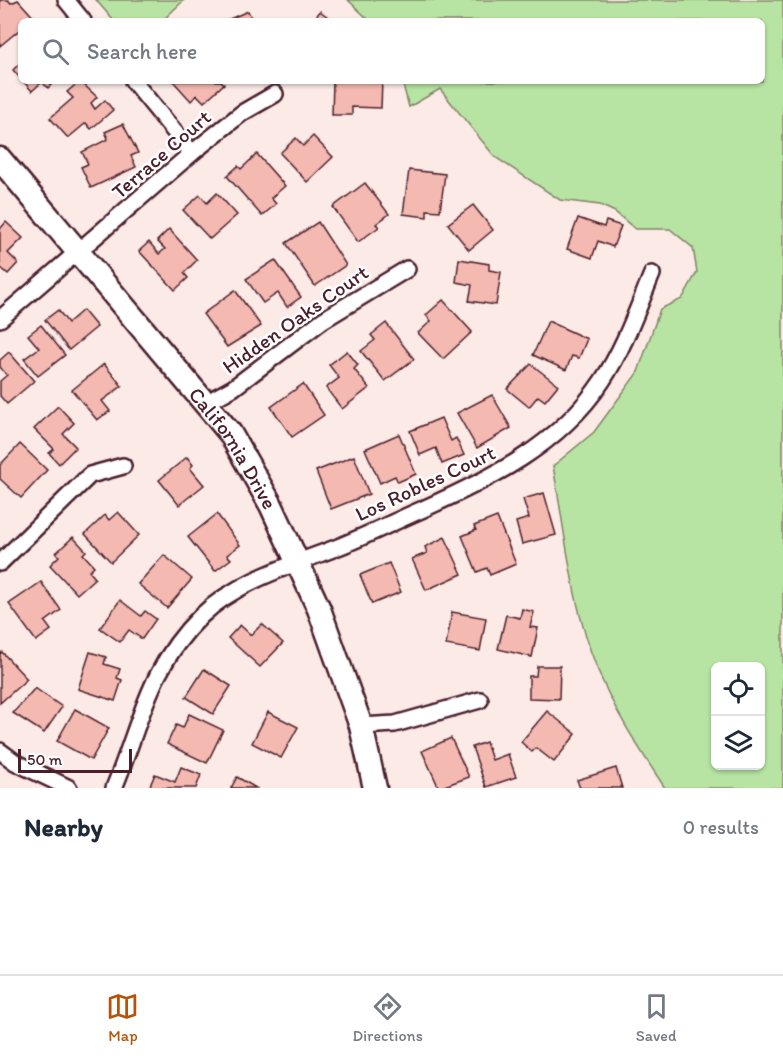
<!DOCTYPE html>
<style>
:root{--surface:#fff;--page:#f2f2f3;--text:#1f2937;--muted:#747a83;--line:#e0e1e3;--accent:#b45309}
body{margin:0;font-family:Itim,sans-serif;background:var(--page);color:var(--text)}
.controls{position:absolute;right:18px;bottom:18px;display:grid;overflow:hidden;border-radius:9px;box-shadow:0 2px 4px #0004}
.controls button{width:54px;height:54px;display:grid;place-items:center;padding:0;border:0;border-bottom:2px solid var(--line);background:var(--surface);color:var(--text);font:30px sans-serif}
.scale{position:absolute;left:18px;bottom:15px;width:114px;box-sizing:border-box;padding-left:6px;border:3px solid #4a1f2b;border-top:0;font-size:16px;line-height:21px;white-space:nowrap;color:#4a1f2b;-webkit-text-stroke:4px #fff;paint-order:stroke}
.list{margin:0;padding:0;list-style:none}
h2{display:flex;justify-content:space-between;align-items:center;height:78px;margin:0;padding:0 24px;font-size:26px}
h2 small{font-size:20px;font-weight:400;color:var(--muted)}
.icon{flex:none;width:33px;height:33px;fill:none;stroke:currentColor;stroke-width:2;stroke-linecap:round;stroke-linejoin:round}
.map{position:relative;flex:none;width:783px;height:788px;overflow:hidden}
.search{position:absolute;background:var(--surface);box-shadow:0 2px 4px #0004;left:18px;right:18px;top:18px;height:66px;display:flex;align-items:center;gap:15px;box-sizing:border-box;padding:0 21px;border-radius:9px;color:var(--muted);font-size:22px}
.sheet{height:186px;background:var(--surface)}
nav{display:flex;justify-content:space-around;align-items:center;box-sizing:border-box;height:84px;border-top:2px solid var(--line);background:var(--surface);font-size:16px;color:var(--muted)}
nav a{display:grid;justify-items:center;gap:3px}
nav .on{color:var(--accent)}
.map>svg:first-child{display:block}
</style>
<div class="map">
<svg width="783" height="788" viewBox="0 0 783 788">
<rect width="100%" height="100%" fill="#fceae7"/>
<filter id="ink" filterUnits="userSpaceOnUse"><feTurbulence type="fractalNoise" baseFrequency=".0167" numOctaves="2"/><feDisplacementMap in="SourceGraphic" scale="12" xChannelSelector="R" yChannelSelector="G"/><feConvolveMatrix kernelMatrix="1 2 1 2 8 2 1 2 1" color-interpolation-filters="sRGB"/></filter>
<g filter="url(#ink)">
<!-- green -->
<g fill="#b7e4a2" stroke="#808266" stroke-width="1.5" fill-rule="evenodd">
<polygon points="96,0 184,0 162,21 114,21"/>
<path d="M348,0H783V788H665C640,750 614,711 597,668C572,607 565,531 553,466L594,432L638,372L660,309L682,299L697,272L693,248L670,229H635L615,212L600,205L560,200L495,157L440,89L409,107L402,81H762V21H370ZM716,666H760V766H716Z"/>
</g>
<!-- building -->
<g fill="#f4b9b0" stroke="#4a1f2b" stroke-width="1.5">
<polygon points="0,0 8,0 11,3 18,0 37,21 21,21 21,34 18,31 0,46"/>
<polygon points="248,11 253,21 225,21"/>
<polygon points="320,11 333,21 313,21"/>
<polygon points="21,62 21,79 13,70"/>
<polygon points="23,81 55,81 48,88 42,82 32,91"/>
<polygon points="80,81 97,97 91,103 95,109 105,100 113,110 91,129 86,123 68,138 50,118 73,98 67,92"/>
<polygon points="173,81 221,81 224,84 204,102 197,95 191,101"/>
<polygon points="339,81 382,81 381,108 352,107 352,115 332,115 333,82"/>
<polygon points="123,124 138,153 131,156 136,167 91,188 81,167 88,164 82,152 108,139 105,132"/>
<polygon points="313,136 333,157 307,182 280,153 296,138 303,146"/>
<polygon points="257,154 285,186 271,198 276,204 262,216 227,176 238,166 241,169"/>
<polygon points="409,170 445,174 440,211 427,210 427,217 403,214"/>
<polygon points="365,183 389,214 376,224 379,227 358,242 333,207"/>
<polygon points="217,193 237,215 210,239 183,210 200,195 207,203"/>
<polygon points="473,205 493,230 469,250 448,224"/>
<polygon points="578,218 604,227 606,221 621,226 613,247 598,241 592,258 567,249"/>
<polygon points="6,222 23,238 8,253 18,263 8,274 0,267 0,229"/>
<polygon points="318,222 346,265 315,286 286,243"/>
<polygon points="169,229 197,260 184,273 188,278 175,290 139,251 149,242 159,254 165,249 157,241"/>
<polygon points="459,259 489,264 489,270 501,272 496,305 469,301 472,285 456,282"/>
<polygon points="275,260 301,297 287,307 278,293 263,303 246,279"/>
<polygon points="235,290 261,326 227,347 203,314"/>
<polygon points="443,300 472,332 443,359 418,333 431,321 426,315"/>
<polygon points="58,310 68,323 83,310 97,327 69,350 45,320"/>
<polygon points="548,321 587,339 579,358 572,356 566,370 533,355"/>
<polygon points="386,323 414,359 385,381 361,351 375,340 371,335"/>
<polygon points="41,325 65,355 38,376 24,359 39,348 28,335"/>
<polygon points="347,351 358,365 354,369 369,388 342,409 326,388 339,378 329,365"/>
<polygon points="9,352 34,381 7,404 0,396 0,381 7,375 0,367 0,360"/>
<polygon points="104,364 122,386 102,401 110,411 97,420 72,390"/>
<polygon points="531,364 558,385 545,401 538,396 529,407 507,389"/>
<polygon points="303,384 324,415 292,437 271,407"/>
<polygon points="492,395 511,428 477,448 457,413"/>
<polygon points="58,406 74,423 63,434 76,447 59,464 49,453 54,449 34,429"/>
<polygon points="441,418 451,441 456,438 464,455 442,464 436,448 420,455 410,431"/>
<polygon points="399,434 416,474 398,482 395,476 380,483 365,449"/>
<polygon points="20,444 47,470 21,498 0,479 0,465"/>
<polygon points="354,456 369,494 331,509 316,471"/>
<polygon points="187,457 193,465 190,468 204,485 179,505 159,480"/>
<polygon points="544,493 556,535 522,544 516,522 529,518 523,499"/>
<polygon points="118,512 139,535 111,562 85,534 105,515 109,520"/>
<polygon points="217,514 240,545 227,555 231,559 215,571 188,537"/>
<polygon points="497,517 516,564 490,575 487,568 477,572 462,536 476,530 474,526"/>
<polygon points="73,537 86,551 83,554 94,566 89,571 95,578 77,594 50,565 59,556 56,553"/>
<polygon points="445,537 462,574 426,590 412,559 427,553 425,547"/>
<polygon points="164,555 192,579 167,608 138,584"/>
<polygon points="389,563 401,592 372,604 360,575"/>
<polygon points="41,582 61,610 45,622 51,630 36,641 9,604"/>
<polygon points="120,600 141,616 145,611 156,619 142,639 129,630 120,642 100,628"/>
<polygon points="522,609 534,612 530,627 538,628 532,657 498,649 506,615 520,618"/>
<polygon points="452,612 486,618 480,651 446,645"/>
<polygon points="262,624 283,643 260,667 228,638 240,625 251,635"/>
<polygon points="2,652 27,679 0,703 0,654"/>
<polygon points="90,652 106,657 104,664 120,669 117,678 122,680 115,701 78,689"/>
<polygon points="537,666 560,666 559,699 529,698 529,676 536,676"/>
<polygon points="204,669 231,686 213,714 186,697"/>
<polygon points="35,688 62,707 44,733 13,713"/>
<polygon points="75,709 109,728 91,760 57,741"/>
<polygon points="547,711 576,734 554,762 536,748 532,752 521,742"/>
<polygon points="268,712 298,727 281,758 252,743"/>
<polygon points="189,714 223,730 207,763 167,744 176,725 183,728"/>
<polygon points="451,738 469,777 439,788 422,751"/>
<polygon points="486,742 492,760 508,754 516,777 486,787 472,747"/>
<polygon points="181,767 201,775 196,788 149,788 155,774 175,782"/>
<polygon points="616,768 622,788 580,788 577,780"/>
<polygon points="237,777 256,788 231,788"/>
</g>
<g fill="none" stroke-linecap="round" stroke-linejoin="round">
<defs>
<g id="street">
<polyline points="66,0 83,21"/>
<polyline points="133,81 192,153"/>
<polyline points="0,319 192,153 242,113 275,94"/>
<polyline points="206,403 233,388 323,320 407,269"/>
<polyline points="0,563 90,475 123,466"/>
<polyline points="361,726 395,724 480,700"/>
<polyline points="0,751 15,762 69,788"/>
<path d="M114,788C141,723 148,668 201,616C237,581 292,565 338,547C366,536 393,522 421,510C490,479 559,446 602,381C624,348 637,310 652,274"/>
</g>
<g id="secondary">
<path id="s1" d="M0,159L230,433L271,505L319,609L361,726L375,788"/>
</g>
</defs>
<!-- street casing -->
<use href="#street" stroke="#4a1f2b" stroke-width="20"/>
<!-- secondary casing -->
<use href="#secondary" stroke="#4a1f2b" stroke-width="27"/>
<!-- street -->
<use href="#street" stroke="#fff" stroke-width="15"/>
<!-- secondary -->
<use href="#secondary" stroke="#fff" stroke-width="22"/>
</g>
</g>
<g text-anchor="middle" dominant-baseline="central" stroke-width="5" stroke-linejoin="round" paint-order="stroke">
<!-- street labels -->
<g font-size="21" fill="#4a1f2b" stroke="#fff">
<text transform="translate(161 154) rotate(-41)">Terrace Court</text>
<text transform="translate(295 319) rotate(-35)">Hidden Oaks Court</text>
<text stroke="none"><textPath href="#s1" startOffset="372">California Drive</textPath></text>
<text transform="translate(425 483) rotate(-25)">Los Robles Court</text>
</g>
</g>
</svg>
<div class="controls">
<button><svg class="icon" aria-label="locate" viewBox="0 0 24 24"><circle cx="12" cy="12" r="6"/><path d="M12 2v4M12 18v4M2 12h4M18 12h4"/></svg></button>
<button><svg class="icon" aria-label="layers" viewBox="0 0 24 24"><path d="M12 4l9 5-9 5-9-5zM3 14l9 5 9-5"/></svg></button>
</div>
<div class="scale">50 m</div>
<div class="search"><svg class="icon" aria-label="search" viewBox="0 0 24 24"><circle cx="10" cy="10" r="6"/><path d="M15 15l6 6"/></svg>Search here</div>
</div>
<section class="sheet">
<h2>Nearby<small>0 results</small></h2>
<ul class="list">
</ul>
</section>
<nav>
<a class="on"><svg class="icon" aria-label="map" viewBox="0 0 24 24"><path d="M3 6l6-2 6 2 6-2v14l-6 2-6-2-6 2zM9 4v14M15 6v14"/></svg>Map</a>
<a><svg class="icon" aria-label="directions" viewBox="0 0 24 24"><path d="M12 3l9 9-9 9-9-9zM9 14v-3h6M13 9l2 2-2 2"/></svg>Directions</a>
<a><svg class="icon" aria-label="saved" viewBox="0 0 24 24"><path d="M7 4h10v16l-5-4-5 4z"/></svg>Saved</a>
</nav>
